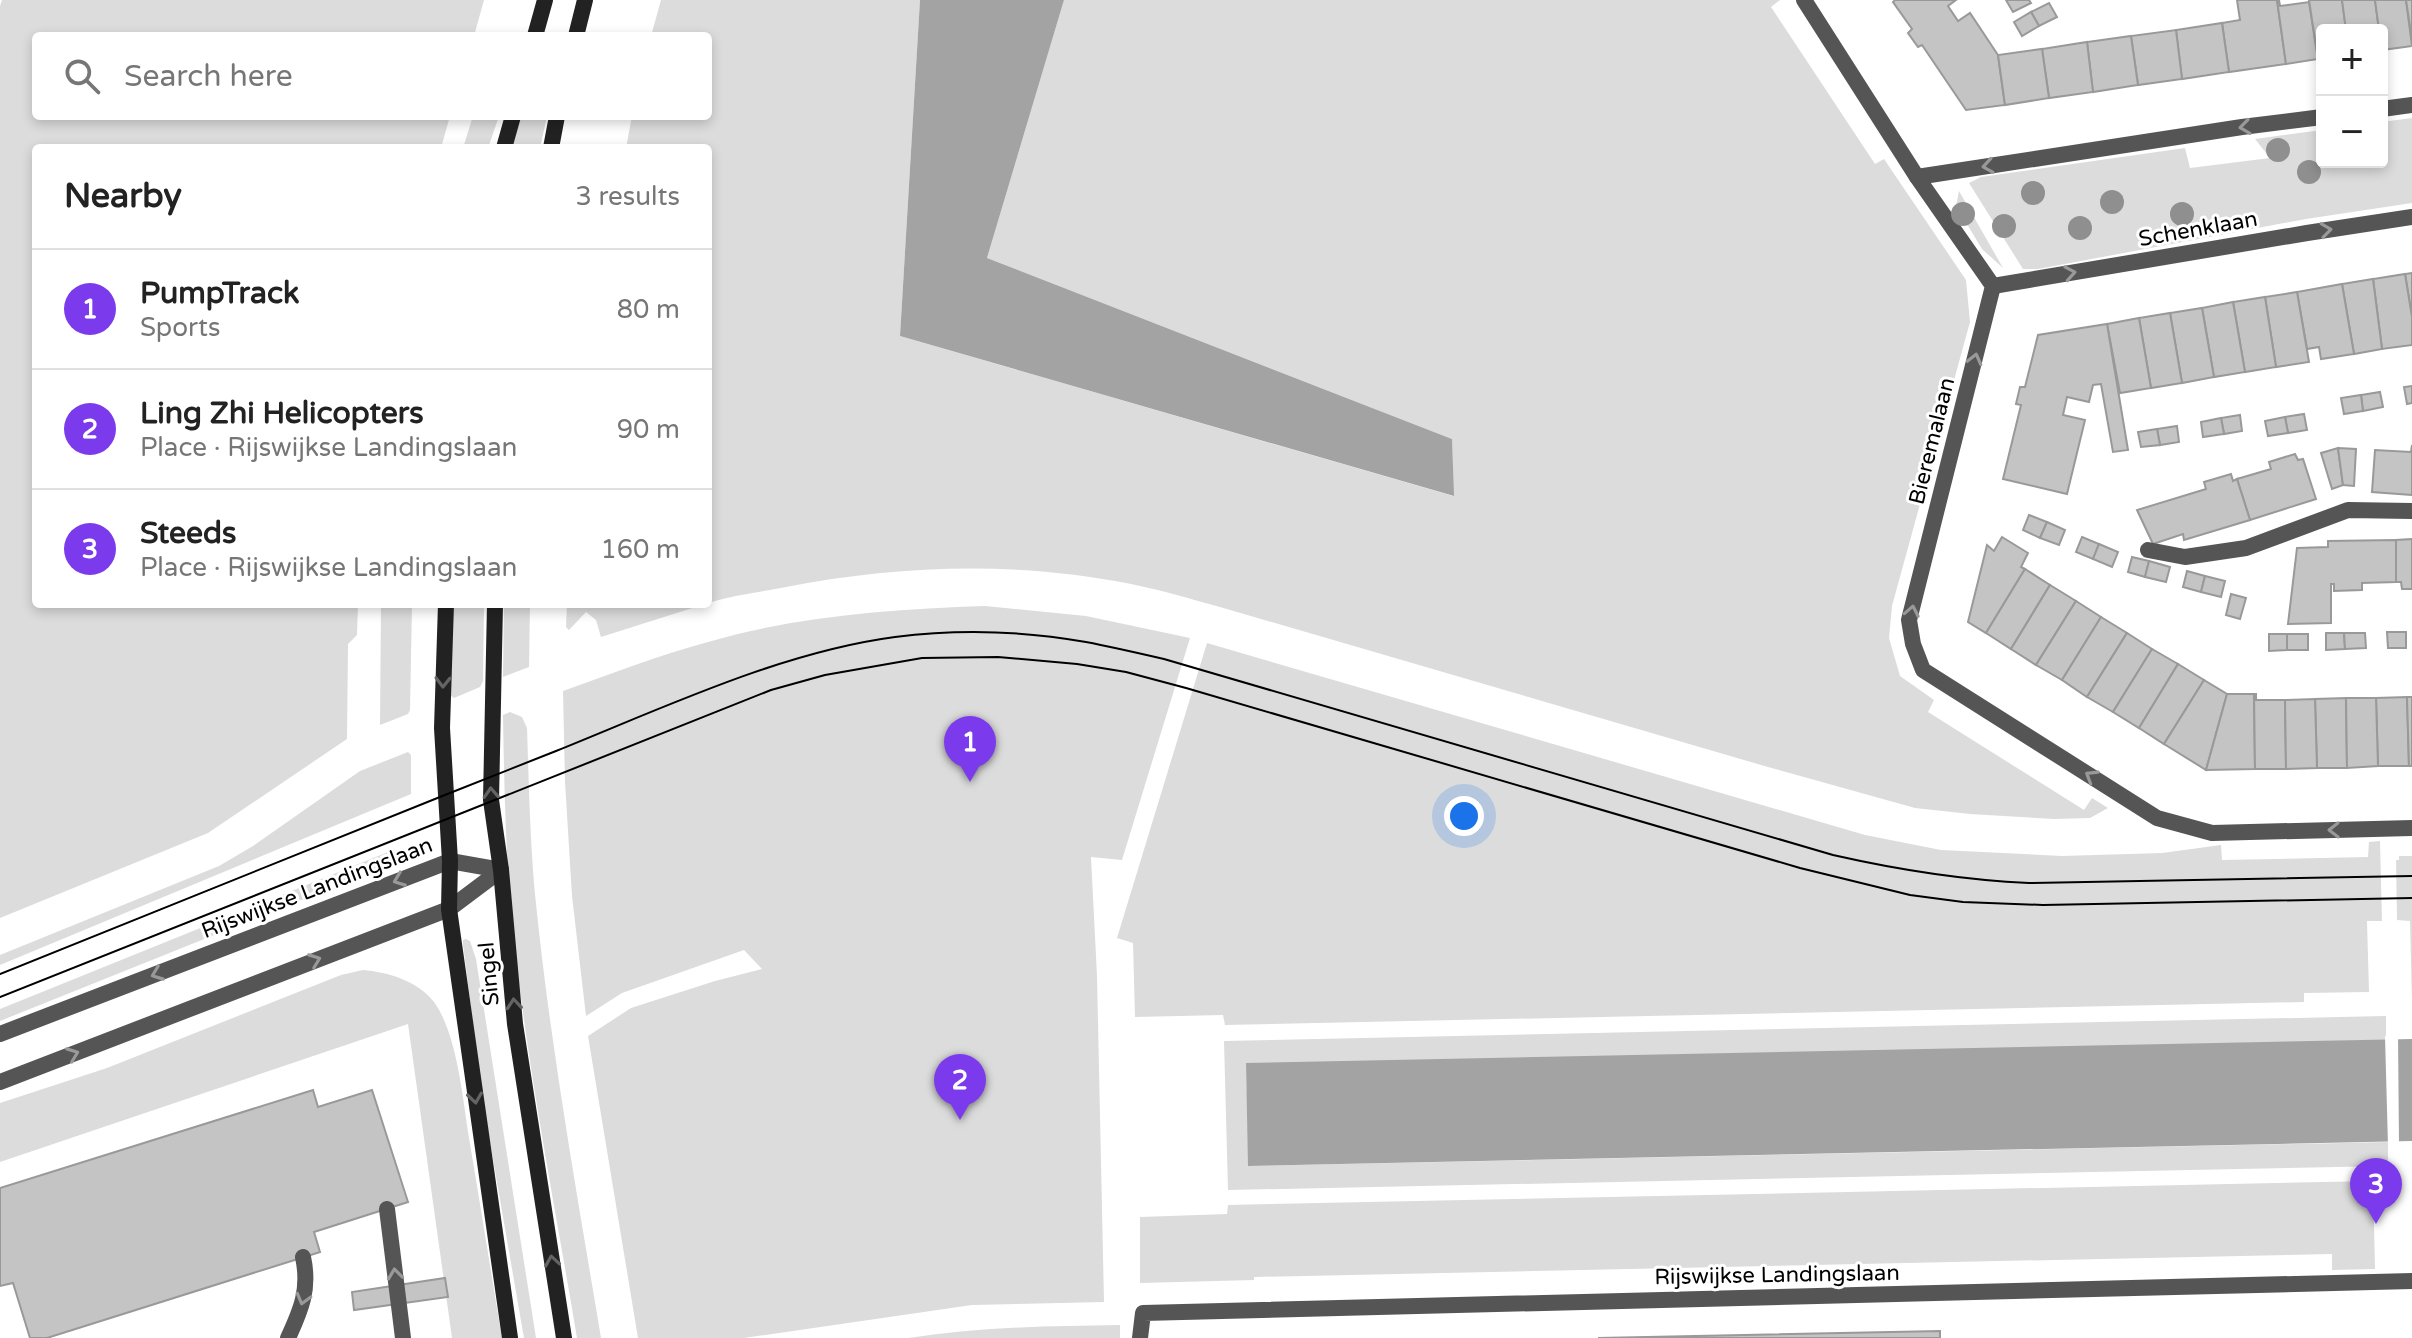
<!DOCTYPE html>
<meta charset="utf-8">
<style>
:root{--surface:#fff;--page:#f6f6f6;--text:#222;--muted:#767676;--line:#e0e0e0;--accent:#7c3aed}
body{margin:0;font-family:"Varela Round",sans-serif;background:var(--page);color:var(--text)}
.controls{position:absolute;right:24px;top:24px;display:grid;overflow:hidden;border-radius:8px;box-shadow:0 4px 12px #0003}
.controls button{width:72px;height:72px;display:grid;place-items:center;padding:0;border:0;border-bottom:2px solid var(--line);background:var(--surface);color:var(--text);font:40px sans-serif}
.you{position:absolute;left:1464px;top:816px;width:28px;height:28px;margin:-20px;border:6px solid #fff;border-radius:50%;background:#1a73e8;box-shadow:0 0 0 12px #1a73e833}
.badge{display:grid;place-items:center;width:52px;height:52px;border-radius:50%;background:var(--accent);color:#fff;font-size:26px;font-weight:700}
.pin{position:absolute;translate:-50% -66px;filter:drop-shadow(0 2px 4px #0008)}
.pin::after{content:'';position:absolute;top:42px;width:28px;height:24px;background:inherit;clip-path:polygon(0 0,100% 0,50% 100%)}
.list{margin:0;padding:0;list-style:none}
h2{display:flex;justify-content:space-between;align-items:center;height:104px;margin:0;padding:0 32px;font-size:34px}
h2 small{font-size:26px;font-weight:400;color:var(--muted)}
.list li{display:grid;grid-template-columns:52px 1fr auto;gap:24px;align-items:center;box-sizing:border-box;height:120px;padding:0 32px;border-top:2px solid var(--line)}
.list b{display:block;font-size:30px;white-space:nowrap}
.list p{margin:0;font-size:26px;white-space:nowrap;color:var(--muted)}
.list em{font-size:26px;font-style:normal;color:var(--muted)}
.icon{flex:none;width:44px;height:44px;fill:none;stroke:currentColor;stroke-width:2;stroke-linecap:round;stroke-linejoin:round}
.map{position:relative;flex:none;width:2412px;height:1338px;overflow:hidden}
.search{position:absolute;background:var(--surface);box-shadow:0 4px 12px #0003;left:32px;top:32px;width:680px;height:88px;display:flex;align-items:center;gap:20px;box-sizing:border-box;padding:0 28px;border-radius:8px;color:var(--muted);font-size:30px}
.panel{position:absolute;background:var(--surface);box-shadow:0 4px 12px #0003;left:32px;top:144px;width:680px;height:464px;border-radius:8px}
.map>svg:first-child{display:block}
</style>
<div class="map">
<svg width="2412" height="1338" viewBox="0 0 2412 1338">
<rect width="100%" height="100%" fill="#fff"/>
<!-- green -->
<g fill="#dcdcdc">
<polygon points="2,0 484,0 474,36 36,36 36,116 450,116 441,148 36,148 36,604 358,604 357,635 348,644 347,739 208,833 0,918 0,6"/>
<path d="M661,0H920L900,336L1453,496L1452,439L987,258L1064,0H1780L1771,7L1875,164L1884,159L1966,280L1970,322L1892,606L1889,638L1900,676L1934,700L1928,712L2084,810L2092,798L2108,808L2090,818L2054,819L1970,814L1915,808L1768,767L1220,607C1191,599 1161,590 1131,584C1018,561 899,565 786,587C760,592 733,595 708,603V148H626L632,116H708V36H651Z"/>
<polygon points="473,116 499,116 488,148 463,148"/>
<polygon points="521,116 547,116 540,148 511,148"/>
<polygon points="2412,118 2412,203 2306,219 2038,269 2023,269 1969,183 1981,177 2185,148 2190,168 2270,158 2255,139 2322,130 2322,162 2382,162 2382,122"/>
<polygon points="1959,191 2003,268 1982,249 1956,206"/>
<polygon points="381,604 412,604 410,710 408,714 380,725"/>
<polygon points="452,604 484,604 483,681 480,687 454,698 450,695"/>
<polygon points="504,604 530,604 529,667 503,677"/>
<polygon points="567,604 705,604 601,637 596,620 586,612 569,630 566,627"/>
<path d="M985,606L1086,616L1190,638L1122,860L1091,857L1097,976L1104,1302L972,1305L744,1338H638L588,1036L631,1008L715,981L762,969L744,950L622,993L586,1016L572,896L565,782L563,691C611,674 659,655 708,642C797,616 892,609 985,606Z"/>
<polygon points="1207,643 1865,835 1941,850 2062,856 2162,853 2221,845 2222,860 2368,857 2369,842 2380,841 2382,921 2367,921 2369,992 2304,993 2304,1002 1225,1025 1223,1015 1135,1017 1133,943 1117,938"/>
<path d="M510,712L522,717L527,728C529,787 530,846 536,904C551,1050 577,1194 601,1338H577C552,1188 521,1037 509,886C505,829 504,772 503,715Z"/>
<polygon points="408,752 411,755 411,794 0,965 0,955 219,866 253,846 360,771"/>
<polygon points="393,850 374,870 361,876 0,1021 0,1009"/>
<polygon points="2399,856 2412,856 2412,1000 2410,921 2397,920 2396,860 2399,860"/>
<polygon points="466,939 470,941 476,959 536,1338 524,1338 482,1096 463,944 463,940"/>
<path d="M363,970C388,972 418,981 434,1002C458,1035 463,1103 470,1144C481,1209 491,1273 502,1338H452L408,1024L0,1162V1103L107,1068L341,975Z"/>
<polygon points="2386,1016 2386,1040 1246,1064 1249,1166 2388,1142 2388,1166 1228,1190 1224,1041"/>
<polygon points="2373,1181 2375,1269 2332,1270 2332,1254 1254,1277 1254,1280 1140,1283 1140,1217 1227,1214 1228,1205"/>
<path d="M1120,1325V1338H908C979,1327 1049,1326 1120,1325Z"/>
</g>
<!-- water -->
<g fill="#a3a3a3">
<polygon points="920,0 1064,0 987,258 1452,439 1454,496 900,336"/>
<polygon points="2412,1039 2412,1141 1248,1166 1246,1063"/>
</g>
<!-- pier -->
<polygon fill="#fff" points="2398,1035 2399,1145 2388,1146 2385,1036"/>
<!-- building -->
<g fill="#c4c4c4" stroke="#999" stroke-width="2">
<polygon points="1895,0 1956,0 1948,6 1958,21 1970,13 1998,55 2005,105 1966,110 1922,45 1918,47 1908,33 1912,29 1893,2"/>
<polygon points="2006,0 2029,0 2031,3 2013,12"/>
<polygon points="2237,0 2277,0 2286,64 2229,72 2222,23 2240,20"/>
<polygon points="2277,0 2279,0 2280,6 2309,2 2318,59 2286,64"/>
<polygon points="2309,0 2342,0 2346,30 2322,30 2322,59 2318,59"/>
<polygon points="2342,0 2375,0 2379,30 2346,30"/>
<polygon points="2375,0 2406,0 2412,46 2382,50 2382,30 2379,30"/>
<polygon points="2406,0 2412,0 2412,39"/>
<polygon points="2049,3 2057,17 2039,26 2031,12"/>
<polygon points="2031,12 2039,26 2022,36 2014,22"/>
<polygon points="2222,23 2229,72 2182,79 2176,30"/>
<polygon points="2176,30 2182,79 2138,85 2131,36"/>
<polygon points="2131,36 2138,85 2093,92 2087,42"/>
<polygon points="2087,42 2093,92 2049,98 2042,49"/>
<polygon points="2042,49 2049,98 2005,105 1998,55"/>
<polygon points="2412,273 2412,317 2405,274"/>
<polygon points="2405,274 2412,317 2412,345 2382,349 2373,279"/>
<polygon points="2373,279 2382,349 2354,354 2342,284"/>
<polygon points="2342,284 2354,354 2321,359 2319,347 2307,349 2297,292"/>
<polygon points="2297,292 2309,362 2276,367 2265,297"/>
<polygon points="2265,297 2276,367 2245,372 2233,302"/>
<polygon points="2233,302 2245,372 2214,377 2202,308"/>
<polygon points="2202,308 2214,377 2182,383 2170,313"/>
<polygon points="2170,313 2182,383 2151,388 2139,318"/>
<polygon points="2139,318 2151,388 2120,393 2107,324"/>
<polygon points="2107,324 2128,450 2113,452 2101,384 2093,385 2089,402 2067,397 2063,415 2085,420 2067,494 2003,479 2021,405 2016,404 2020,387 2025,387 2038,335"/>
<polygon points="2412,386 2412,403 2407,404 2404,387"/>
<polygon points="2380,392 2383,407 2363,411 2361,395"/>
<polygon points="2361,395 2363,411 2344,414 2341,398"/>
<polygon points="2304,414 2307,430 2288,433 2285,417"/>
<polygon points="2240,415 2242,431 2224,434 2221,418"/>
<polygon points="2285,417 2288,433 2268,436 2265,421"/>
<polygon points="2221,418 2224,434 2203,437 2201,422"/>
<polygon points="2177,426 2179,442 2160,445 2157,429"/>
<polygon points="2157,429 2160,445 2141,447 2138,432"/>
<polygon points="2412,445 2412,495 2372,492 2375,450 2411,452"/>
<polygon points="2338,448 2343,485 2332,489 2321,453"/>
<polygon points="2338,448 2356,449 2354,486 2343,485"/>
<polygon points="2295,454 2298,460 2303,459 2316,499 2250,520 2237,479 2271,469 2269,462"/>
<polygon points="2231,474 2233,481 2237,479 2250,520 2184,540 2183,534 2153,544 2137,510 2206,489 2204,482"/>
<polygon points="2029,515 2047,522 2040,538 2023,530"/>
<polygon points="2047,522 2065,530 2059,545 2040,538"/>
<polygon points="2002,537 2028,553 2021,567 2025,569 1986,633 1968,622 1987,545 1994,551"/>
<polygon points="2082,537 2099,544 2093,559 2076,552"/>
<polygon points="2412,539 2412,589 2402,589 2401,582 2396,582 2396,540"/>
<polygon points="2396,540 2396,582 2362,583 2362,590 2334,591 2334,584 2331,584 2331,623 2288,624 2297,548 2328,547 2328,541"/>
<polygon points="2099,544 2118,552 2112,567 2093,559"/>
<polygon points="2132,557 2149,561 2145,577 2128,572"/>
<polygon points="2149,561 2170,567 2166,582 2145,577"/>
<polygon points="2025,569 2050,585 2011,649 1986,633"/>
<polygon points="2187,571 2205,576 2201,592 2183,587"/>
<polygon points="2205,576 2225,581 2221,597 2201,592"/>
<polygon points="2050,585 2076,601 2036,665 2011,649"/>
<polygon points="2231,594 2246,598 2240,619 2226,615"/>
<polygon points="2076,601 2101,617 2062,680 2036,665"/>
<polygon points="2101,617 2127,633 2087,697 2062,680"/>
<polygon points="2387,632 2406,632 2406,648 2388,648"/>
<polygon points="2127,633 2152,649 2113,712 2087,697"/>
<polygon points="2326,633 2344,633 2345,649 2326,650"/>
<polygon points="2344,633 2365,633 2366,648 2345,649"/>
<polygon points="2269,634 2287,634 2287,650 2269,651"/>
<rect x="2287" y="634" width="21" height="16"/>
<polygon points="2152,649 2178,664 2139,728 2113,712"/>
<polygon points="2178,664 2204,680 2164,744 2139,728"/>
<polygon points="2204,680 2227,694 2206,770 2164,744"/>
<polygon points="2227,694 2254,694 2255,769 2206,770"/>
<polygon points="2254,694 2256,694 2256,700 2285,700 2286,769 2255,769"/>
<polygon points="2407,697 2409,766 2378,766 2376,698"/>
<polygon points="2407,697 2412,697 2412,766 2409,766"/>
<polygon points="2346,698 2347,768 2317,768 2315,699"/>
<polygon points="2346,698 2376,698 2378,766 2347,768"/>
<polygon points="2315,699 2317,768 2286,769 2285,700"/>
<polygon points="313,1090 318,1107 372,1090 408,1202 314,1232 320,1252 47,1338 30,1338 13,1283 0,1286 0,1188"/>
<polygon points="445,1278 448,1297 354,1310 352,1292"/>
<polygon points="1940,1331 1940,1338 1598,1338"/>
</g>
<g fill="none" stroke-linecap="round" stroke-linejoin="round">
<!-- service -->
<g stroke="#555" stroke-width="16">
<polyline points="387,1209 403,1338"/>
<path d="M288,1338C301,1310 310,1289 303,1257"/>
</g>
<!-- minor -->
<g stroke="#555" stroke-width="16">
<polyline points="1804,0 1917,177 1993,286 1909,620 1913,644 1923,670 2157,818 2212,833 2412,828"/>
<polyline points="2382,109 2412,105"/>
<polyline points="1917,177 2242,127 2322,117"/>
<polyline points="1993,286 2307,233 2412,217"/>
<polyline points="2148,550 2185,557 2246,548 2348,510 2412,511"/>
<polyline points="1140,1338 1143,1313 2412,1281"/>
</g>
<!-- tertiary -->
<g stroke="#555" stroke-width="16">
<polyline points="0,1034 450,861 501,870"/>
<polyline points="0,1082 449,909 501,870"/>
</g>
<!-- secondary -->
<g stroke="#222" stroke-width="16">
<polyline points="535,36 545,0"/>
<polyline points="576,36 585,0"/>
<polyline points="504,148 513,116"/>
<polyline points="551,148 557,116"/>
<polyline points="446,604 442,728 450,861 449,909 510,1338"/>
<polyline points="495,604 491,800 501,870 515,1024 564,1338"/>
</g>
<!-- tram -->
<g stroke="#000" stroke-width="2">
<path d="M0,974C185,900 370,824 556,751C663,708 781,652 895,637C957,629 1024,631 1086,642C1112,647 1138,653 1164,659L1833,855C1899,870 1962,880 2029,883L2412,876"/>
<polyline points="0,997 771,690 825,675 922,658 998,657 1077,664 1126,672 1186,688 1800,868 1910,895 1963,902 2043,905 2412,898"/>
</g>
</g>
<!-- trees -->
<g fill="#8f8f8f">
<circle cx="2278" cy="150" r="12"/>
<circle cx="2309" cy="172" r="12"/>
<circle cx="2033" cy="193" r="12"/>
<circle cx="2112" cy="202" r="12"/>
<circle cx="1963" cy="214" r="12"/>
<circle cx="2182" cy="214" r="12"/>
<circle cx="2004" cy="226" r="12"/>
<circle cx="2080" cy="228" r="12"/>
</g>
<!-- one-way arrows -->
<defs><path id="oneway-chevron" d="M-2-3.5L2.5 0L-2 3.5" fill="none" stroke-width="1.6" stroke-linecap="round" stroke-linejoin="round" transform="scale(2)"/></defs>
<g stroke="#999">
<use href="#oneway-chevron" transform="translate(2245 127) rotate(172)"/>
<use href="#oneway-chevron" transform="translate(1988 166) rotate(171)"/>
<use href="#oneway-chevron" transform="translate(2326 230) rotate(-8)"/>
<use href="#oneway-chevron" transform="translate(2070 273) rotate(-10)"/>
<use href="#oneway-chevron" transform="translate(1975 359) rotate(-76)"/>
<use href="#oneway-chevron" transform="translate(1912 611) rotate(-79)"/>
<use href="#oneway-chevron" transform="translate(2091 776) rotate(-148)"/>
<use href="#oneway-chevron" transform="translate(2334 830) rotate(179)"/>
<use href="#oneway-chevron" transform="translate(399 880) rotate(159)"/>
<use href="#oneway-chevron" transform="translate(315 960) rotate(-21)"/>
<use href="#oneway-chevron" transform="translate(157 974) rotate(159)"/>
<use href="#oneway-chevron" transform="translate(73 1054) rotate(-21)"/>
<use href="#oneway-chevron" transform="translate(395 1274) rotate(-97)"/>
<use href="#oneway-chevron" transform="translate(303 1299) rotate(105)"/>
</g>
<g stroke="#646464">
<use href="#oneway-chevron" transform="translate(443 682) rotate(91)"/>
<use href="#oneway-chevron" transform="translate(491 793) rotate(-93)"/>
<use href="#oneway-chevron" transform="translate(514 1004) rotate(-95)"/>
<use href="#oneway-chevron" transform="translate(475 1098) rotate(82)"/>
<use href="#oneway-chevron" transform="translate(552 1261) rotate(-99)"/>
</g>
<g text-anchor="middle" dominant-baseline="central" stroke-width="6" stroke-linejoin="round" paint-order="stroke">
<!-- street labels -->
<g font-size="22" fill="#000" stroke="#fff">
<text transform="translate(2198 229) rotate(-10)">Schenklaan</text>
<text transform="translate(1932 441) rotate(-76)">Bieremalaan</text>
<text transform="translate(317 888) rotate(-21)">Rijswijkse Landingslaan</text>
<text transform="translate(489 974) rotate(-95)">Singel</text>
<text transform="translate(1777 1275) rotate(-1)">Rijswijkse Landingslaan</text>
</g>
</g>
</svg>
<div class="controls">
<button>+</button>
<button>−</button>
</div>
<div class="you"></div>
<div class="pin badge" style="left:970px;top:782px">1</div>
<div class="pin badge" style="left:960px;top:1120px">2</div>
<div class="pin badge" style="left:2376px;top:1224px">3</div>
<div class="search"><svg class="icon" aria-label="search" viewBox="0 0 24 24"><circle cx="10" cy="10" r="6"/><path d="M15 15l6 6"/></svg>Search here</div>
<section class="panel">
<h2>Nearby<small>3 results</small></h2>
<ul class="list">
<li><span class="badge">1</span><div><b>PumpTrack</b><p>Sports</p></div><em>80 m</em></li>
<li><span class="badge">2</span><div><b>Ling Zhi Helicopters</b><p>Place · Rijswijkse Landingslaan</p></div><em>90 m</em></li>
<li><span class="badge">3</span><div><b>Steeds</b><p>Place · Rijswijkse Landingslaan</p></div><em>160 m</em></li>
</ul>
</section>
</div>
